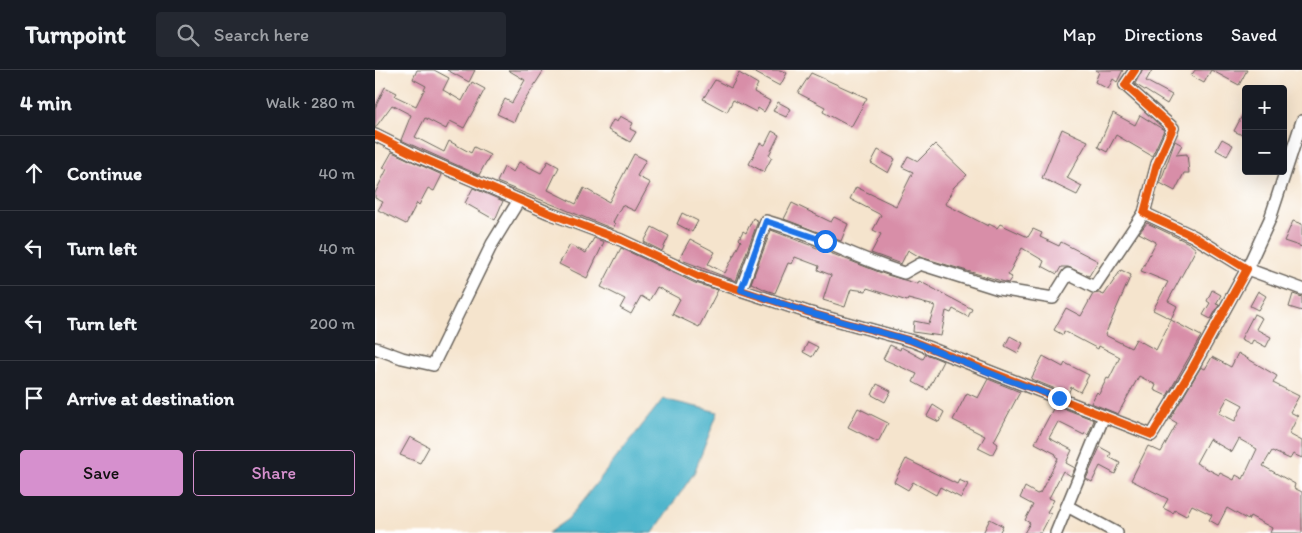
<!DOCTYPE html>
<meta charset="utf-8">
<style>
:root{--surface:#171b24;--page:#242831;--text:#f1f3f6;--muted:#9ea1a6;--line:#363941;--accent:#d690ce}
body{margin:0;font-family:Itim,sans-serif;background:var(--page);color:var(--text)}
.controls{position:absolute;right:15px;top:15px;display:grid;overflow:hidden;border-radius:5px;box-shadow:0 5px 20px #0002}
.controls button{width:45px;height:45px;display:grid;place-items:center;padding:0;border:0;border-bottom:1px solid var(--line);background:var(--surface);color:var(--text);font:25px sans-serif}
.stop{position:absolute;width:15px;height:15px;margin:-11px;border:4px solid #1a73e8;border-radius:50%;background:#fff}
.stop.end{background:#1a73e8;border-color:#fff;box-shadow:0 1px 5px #0008}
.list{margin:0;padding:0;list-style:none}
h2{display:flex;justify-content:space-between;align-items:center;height:65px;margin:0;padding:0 20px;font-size:21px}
h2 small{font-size:16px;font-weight:400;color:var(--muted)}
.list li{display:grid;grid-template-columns:32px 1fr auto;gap:15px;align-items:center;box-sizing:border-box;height:75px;padding:0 20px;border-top:1px solid var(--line)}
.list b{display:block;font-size:19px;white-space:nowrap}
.list em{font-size:16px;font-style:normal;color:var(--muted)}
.actions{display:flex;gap:10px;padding:15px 20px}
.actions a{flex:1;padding:11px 0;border:1px solid var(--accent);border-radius:5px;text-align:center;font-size:18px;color:var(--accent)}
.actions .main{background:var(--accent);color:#111}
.icon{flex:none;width:28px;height:28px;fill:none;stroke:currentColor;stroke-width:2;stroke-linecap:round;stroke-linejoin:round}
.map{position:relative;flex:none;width:927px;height:463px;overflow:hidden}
header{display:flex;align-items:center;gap:30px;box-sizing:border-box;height:70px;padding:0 25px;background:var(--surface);border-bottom:1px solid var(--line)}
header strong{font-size:24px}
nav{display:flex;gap:28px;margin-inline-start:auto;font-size:18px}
.search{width:350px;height:45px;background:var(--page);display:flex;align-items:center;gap:12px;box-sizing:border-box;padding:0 18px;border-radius:5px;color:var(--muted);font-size:19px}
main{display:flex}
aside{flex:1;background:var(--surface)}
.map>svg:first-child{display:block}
</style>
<header>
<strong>Turnpoint</strong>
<div class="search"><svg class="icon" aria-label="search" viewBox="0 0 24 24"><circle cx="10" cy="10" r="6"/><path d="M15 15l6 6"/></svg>Search here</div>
<nav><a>Map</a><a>Directions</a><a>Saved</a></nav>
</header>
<main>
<aside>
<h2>4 min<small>Walk · 280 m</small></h2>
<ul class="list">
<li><svg class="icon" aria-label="ahead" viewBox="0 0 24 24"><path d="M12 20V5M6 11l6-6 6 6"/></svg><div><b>Continue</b></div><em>40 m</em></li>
<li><svg class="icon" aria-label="left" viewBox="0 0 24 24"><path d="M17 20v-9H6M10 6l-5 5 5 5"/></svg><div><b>Turn left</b></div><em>40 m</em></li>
<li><svg class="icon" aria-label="left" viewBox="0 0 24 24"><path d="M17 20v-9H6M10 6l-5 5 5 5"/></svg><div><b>Turn left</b></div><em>200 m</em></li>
<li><svg class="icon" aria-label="arrive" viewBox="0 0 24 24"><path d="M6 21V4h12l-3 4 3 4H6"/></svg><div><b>Arrive at destination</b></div></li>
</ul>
<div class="actions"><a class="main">Save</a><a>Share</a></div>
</aside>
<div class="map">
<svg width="927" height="463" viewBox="0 0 927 463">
<rect width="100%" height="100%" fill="#fff"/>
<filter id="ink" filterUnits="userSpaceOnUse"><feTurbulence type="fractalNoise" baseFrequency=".02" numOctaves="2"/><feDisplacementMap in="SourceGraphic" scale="10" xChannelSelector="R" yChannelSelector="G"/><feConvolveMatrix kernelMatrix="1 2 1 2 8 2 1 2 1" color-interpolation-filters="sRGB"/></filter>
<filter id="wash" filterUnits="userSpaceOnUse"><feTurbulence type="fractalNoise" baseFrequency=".0096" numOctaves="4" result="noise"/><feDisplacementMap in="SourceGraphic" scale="20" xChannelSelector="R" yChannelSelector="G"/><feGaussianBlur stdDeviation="1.12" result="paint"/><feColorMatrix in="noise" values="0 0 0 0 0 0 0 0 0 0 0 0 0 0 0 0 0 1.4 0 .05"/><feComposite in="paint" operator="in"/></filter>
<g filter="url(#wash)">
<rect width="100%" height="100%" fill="#f5e4cd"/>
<!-- water -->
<polygon fill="#4cb4cb" stroke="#346874" points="288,329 343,342 319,403 278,463 173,463 193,449"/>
<g id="blocks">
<!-- building -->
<g fill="#d88ea8" fill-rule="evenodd">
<polygon points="42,0 59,0 74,8 68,20 87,31 97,12 110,19 89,58 75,51 71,59 50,48 40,67 69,82 74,71 96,83 99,77 115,85 104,105 26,70 36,45 17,35 0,58 0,38 10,17 22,23 20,26 41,36 51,16 38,9"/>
<polygon points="72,0 100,0 94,12"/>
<polygon points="133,0 169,0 145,38 139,52 122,44 130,29 137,33 150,10"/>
<polygon points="375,0 405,0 412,3 405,16"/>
<polygon points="720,0 748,0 742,12 738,9 733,19 720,12 724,2"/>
<polygon points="767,0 777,0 771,11 797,25 792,34 760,14"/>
<polygon points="820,0 836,0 829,13 816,6"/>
<polygon points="836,0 872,0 864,15"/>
<polygon points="364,3 383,14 379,22 395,31 389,42 383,38 381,42 358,30 352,42 328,29 340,10 356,18"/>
<polygon points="436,3 492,28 476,57 448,42 450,37 423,23"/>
<polygon points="403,32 416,39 411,47 398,41"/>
<polygon points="871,38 871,67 859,61"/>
<polygon points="738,43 760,55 765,45 789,60 777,86 741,65 732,82 723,77"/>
<polygon points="245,46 258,53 255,59 261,62 255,72 233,60 238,50 242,52"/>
<polygon points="687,59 713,71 692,108 707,116 702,125 667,108"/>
<polygon points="397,61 404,65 394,85 397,87 389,102 374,94 385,73 390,75"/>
<polygon points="847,69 858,75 852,86 841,80"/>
<polygon points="800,71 807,75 801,85 812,84 814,103 809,103 800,121 785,113"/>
<polygon points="560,74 592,105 579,117 570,134 613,156 614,154 622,158 625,154 653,167 658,159 667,163 665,167 684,176 686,172 723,191 714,206 693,197 686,197 682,204 667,196 669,191 647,178 633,205 637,207 633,213 545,187 533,180 526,194 496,183 506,164 498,160 506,145 475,129 481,117 521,136 538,102 527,97 533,86 543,91"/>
<polygon points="503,80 520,89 513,103 496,93"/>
<polygon points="17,82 67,105 59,121 53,118 44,135 42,133 31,154 3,140 8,132 0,128 0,123 12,99 8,98"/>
<polygon points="259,84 271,90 262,106 275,113 260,141 247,135 238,152 240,154 238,159 122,112 129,97 138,102 144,92 166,103 173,91 184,97 173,120 201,134 209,118 234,132"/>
<polygon points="98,118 128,131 120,150 90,133"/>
<polygon points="417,133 456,152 459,147 473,154 466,171 409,149"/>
<polygon points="307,143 323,151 317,162 302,154"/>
<polygon points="378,148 383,151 361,211 304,189 315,169 340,182 333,194 350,203 366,171 364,169 368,161 371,163"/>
<polygon points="918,151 927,154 927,177 909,171"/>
<polygon points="772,153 814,173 821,179 793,231 802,236 796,249 778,240 793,212 766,201 781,172 764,163"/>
<polygon points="277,157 294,166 287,181 269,172"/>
<polygon points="396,160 509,204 543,214 544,211 597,239 593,247 578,239 576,243 571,241 566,266 538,262 539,251 554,254 560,236 533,229 532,231 492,218 491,221 476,219 470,237 448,230 456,205 443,200 444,196 420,187 417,194 413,193 400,223 391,220 376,213"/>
<polygon points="219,168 229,172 212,208 184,194 195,175 211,183"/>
<polygon points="246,178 320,213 343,220 324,257 297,244 305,229 282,217 274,231 266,226 256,244 245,238 250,229 226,217"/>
<polygon points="746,200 756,205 730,265 756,278 761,269 781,280 796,250 826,266 792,326 779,320 781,315 764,306 743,344 716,333 722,322 724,324 732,308 734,309 745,287 724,276 723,279 689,261 688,265 679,260 691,238 706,246 718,224 724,223 729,225"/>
<polygon points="837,220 846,225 841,234 844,235 836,249 828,245 835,233 832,231"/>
<polygon points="883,221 891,226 883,240 875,236"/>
<polygon points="918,224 927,227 927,241 914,237"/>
<polygon points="879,244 887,248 881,259 896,267 891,277 878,270 876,274 866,269"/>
<polygon points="635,266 648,273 643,283 630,276"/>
<polygon points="433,272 443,277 437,287 428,282"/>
<polygon points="515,275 525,280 526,277 548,289 551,284 568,291 553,320 538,312 542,304 508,289"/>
<path d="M863,283L902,306L898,313L924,326L915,342L923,346L914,364L927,371V388L918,384L915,389L897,381L888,396L920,414L919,418L927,422V463H895L897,458L875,446L873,450L852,438L843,455L834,450L837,445L817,435L811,446L800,440L798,443L788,438L793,429L756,410L773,376L786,382L802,353L795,349L826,297L830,299L837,287L856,297ZM853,327L868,335L860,351L844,343ZM834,369L857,382L864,369L882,379L868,409L861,405L859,410L845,403L844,405L821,393Z"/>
<polygon points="668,286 688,297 690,293 714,305 705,322 696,317 693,324 656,309"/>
<polygon points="613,309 645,322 619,371 623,374 617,385 603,378 610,366 578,350 592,323 603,328"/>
<polygon points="502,314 516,321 510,332 497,325"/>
<polygon points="558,335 569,342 564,352 552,346"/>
<polygon points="680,335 719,350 713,365 710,363 709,365 683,352 674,368 697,380 691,393 700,398 696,406 688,401 674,428 679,430 672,442 676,444 666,463 649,463 655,453 650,450 658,435 645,428 650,417 662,424 665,423 683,388 680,386 681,384 660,373"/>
<polygon points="483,338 513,353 503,372 473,357"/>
<polygon points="35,367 54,377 45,393 25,385"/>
<polygon points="725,377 736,383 734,387 745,393 740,404 725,396 717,412 711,409"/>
<polygon points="531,389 582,414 584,410 593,414 586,428 565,417 561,425 538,412 533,420 519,412"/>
<polygon points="615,449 628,456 624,463 608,463"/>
</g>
</g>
</g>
<g filter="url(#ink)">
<use href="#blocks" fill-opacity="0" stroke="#68625a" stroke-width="1"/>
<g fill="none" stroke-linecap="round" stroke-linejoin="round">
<defs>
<g id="minor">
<polyline points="927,51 895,149 872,199 927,219"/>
<polyline points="0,65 42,86 174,143 246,170 323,206 432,242 537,271 777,365 818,297 872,199 818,166 769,143 782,94 798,58 750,15 760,0"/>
<path d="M366,220L391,151C439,164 482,189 529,203L545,194L624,219L678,228L693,204L719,217L769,143"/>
<polyline points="0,278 27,288 58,295 117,174 144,130"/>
<polyline points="729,346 692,436 742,463"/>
<polyline points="681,463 692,436"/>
</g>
</defs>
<!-- minor casing -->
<use href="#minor" stroke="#68625a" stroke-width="14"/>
<!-- minor -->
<use href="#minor" stroke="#fff" stroke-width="11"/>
<defs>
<polyline id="cycleway" points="0,65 42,86 174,143 246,170 323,206 432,242 537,271 777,365 818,297 872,199 818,166 769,143 782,94 798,58 750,15 760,0"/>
</defs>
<!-- cycleway casing -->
<use href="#cycleway" stroke="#fff" stroke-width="11"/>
<!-- cycleway -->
<use href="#cycleway" stroke="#e8590c" stroke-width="8"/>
</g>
</g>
<g fill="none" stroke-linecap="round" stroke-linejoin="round" filter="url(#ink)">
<!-- route -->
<polyline stroke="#1a73e8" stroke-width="6" points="450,171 391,151 366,220 432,242 537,271 630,309 684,328"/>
</g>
</svg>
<div class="controls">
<button>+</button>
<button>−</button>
</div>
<div class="stop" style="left:450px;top:171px"></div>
<div class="stop end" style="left:684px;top:328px"></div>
</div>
</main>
